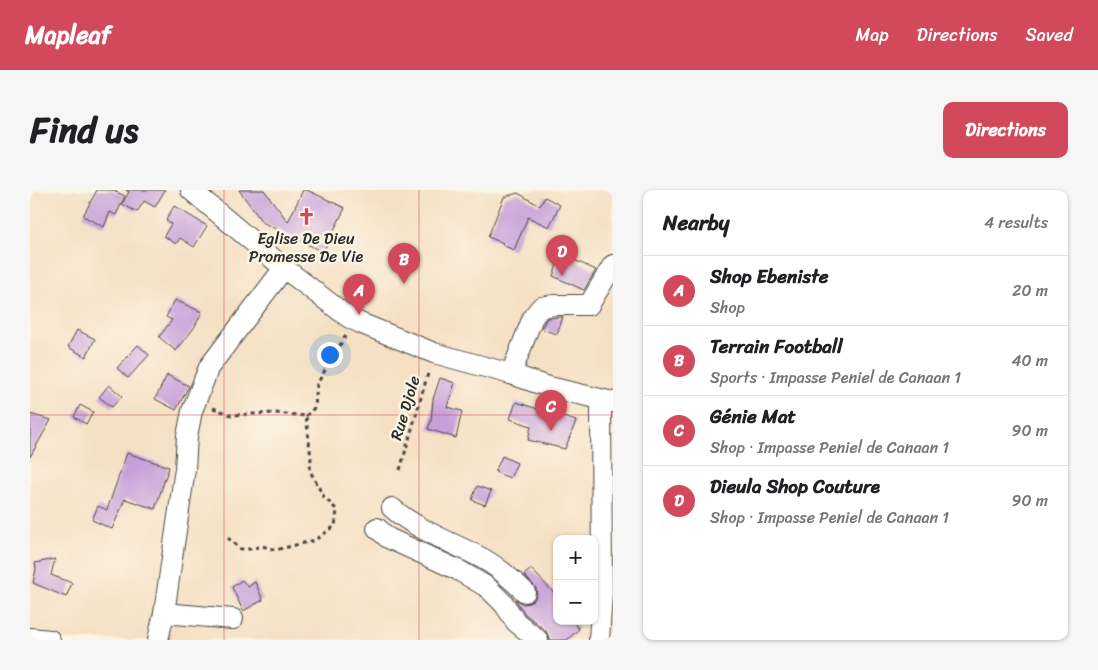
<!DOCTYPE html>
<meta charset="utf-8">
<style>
:root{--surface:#fff;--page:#f6f6f6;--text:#202124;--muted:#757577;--line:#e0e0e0;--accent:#d1495b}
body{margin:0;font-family:Sriracha,sans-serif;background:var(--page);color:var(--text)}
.controls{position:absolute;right:15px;bottom:15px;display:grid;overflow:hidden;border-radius:10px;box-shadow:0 1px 4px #0004}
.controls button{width:45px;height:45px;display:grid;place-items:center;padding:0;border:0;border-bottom:1px solid var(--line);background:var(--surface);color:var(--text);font:25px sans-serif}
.you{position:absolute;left:299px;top:164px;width:18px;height:18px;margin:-12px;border:4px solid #fff;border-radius:50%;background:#1a73e8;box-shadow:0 0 0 8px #1a73e833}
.badge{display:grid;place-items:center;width:32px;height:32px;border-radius:50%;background:var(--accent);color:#fff;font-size:16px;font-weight:700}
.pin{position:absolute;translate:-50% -41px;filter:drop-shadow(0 1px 2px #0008)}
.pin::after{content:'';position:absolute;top:26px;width:18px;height:15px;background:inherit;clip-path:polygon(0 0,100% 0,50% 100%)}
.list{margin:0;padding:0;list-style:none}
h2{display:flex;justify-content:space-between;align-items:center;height:65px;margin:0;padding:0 20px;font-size:21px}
h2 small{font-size:16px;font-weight:400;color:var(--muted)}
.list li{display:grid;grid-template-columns:32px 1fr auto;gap:15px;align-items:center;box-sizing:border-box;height:70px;padding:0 20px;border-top:1px solid var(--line)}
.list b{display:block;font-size:19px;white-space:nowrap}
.list p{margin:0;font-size:16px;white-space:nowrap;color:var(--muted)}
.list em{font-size:16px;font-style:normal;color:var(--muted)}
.map{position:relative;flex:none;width:583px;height:450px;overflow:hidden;border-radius:10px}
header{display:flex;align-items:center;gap:30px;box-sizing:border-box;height:70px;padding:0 25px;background:var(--accent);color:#fff}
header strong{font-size:24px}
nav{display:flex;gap:28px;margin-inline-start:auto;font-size:18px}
.intro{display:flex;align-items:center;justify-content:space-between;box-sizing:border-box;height:120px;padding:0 30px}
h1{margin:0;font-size:35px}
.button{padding:12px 22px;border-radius:10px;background:var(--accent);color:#fff;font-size:18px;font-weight:700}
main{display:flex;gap:30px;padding:0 30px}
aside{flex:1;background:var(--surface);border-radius:10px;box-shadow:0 1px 4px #0004}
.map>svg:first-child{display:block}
</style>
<header>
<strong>Mapleaf</strong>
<nav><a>Map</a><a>Directions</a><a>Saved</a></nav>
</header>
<div class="intro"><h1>Find us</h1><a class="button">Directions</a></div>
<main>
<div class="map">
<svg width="583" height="450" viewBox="0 0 583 450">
<rect width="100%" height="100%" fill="#fcf5e5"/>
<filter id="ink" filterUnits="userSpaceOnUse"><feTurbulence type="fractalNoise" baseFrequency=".02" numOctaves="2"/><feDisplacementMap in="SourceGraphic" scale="10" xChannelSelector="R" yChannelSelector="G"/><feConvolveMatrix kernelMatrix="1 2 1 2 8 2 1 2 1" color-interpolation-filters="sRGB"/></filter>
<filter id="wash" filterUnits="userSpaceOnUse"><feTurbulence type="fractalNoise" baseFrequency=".0096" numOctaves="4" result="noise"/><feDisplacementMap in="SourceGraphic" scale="20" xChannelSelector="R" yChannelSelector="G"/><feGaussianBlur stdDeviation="1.12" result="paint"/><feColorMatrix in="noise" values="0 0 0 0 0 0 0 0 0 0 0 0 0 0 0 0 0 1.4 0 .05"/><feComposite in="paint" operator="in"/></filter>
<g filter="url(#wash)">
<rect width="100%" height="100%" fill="#f5e0c4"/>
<g id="blocks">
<!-- building -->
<g fill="#c7a0da">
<polygon points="67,0 82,0 95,6 86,25 80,22 74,37 53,26"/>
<polygon points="96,0 135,0 125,17 114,11 107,22 92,14 99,2"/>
<polygon points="209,0 234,0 258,32 273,0 277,0 315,18 293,62 232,32"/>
<polygon points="488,3 510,16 515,7 530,15 519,37 498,27 484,60 472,55 473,53 458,47 474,7"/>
<polygon points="144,16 177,36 164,57 150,48 146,54 134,46 141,34 136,30"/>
<polygon points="531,64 566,80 554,100 523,86"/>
<polygon points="145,110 172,122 164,138 146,161 129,147 142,130 136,127"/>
<polygon points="533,127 527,144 511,139 517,128"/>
<polygon points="47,140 65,149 56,167 38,157"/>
<polygon points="108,155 119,165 98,188 87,178"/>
<polygon points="137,185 159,196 146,220 125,209"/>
<polygon points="410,188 425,193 417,217 432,221 426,248 398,239 401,231 403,209"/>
<polygon points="79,195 92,206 82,217 69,207"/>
<polygon points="486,212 546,231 535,259 498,250 501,236 480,229"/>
<polygon points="50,215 63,222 56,234 44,227"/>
<polygon points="0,224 21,230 0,267"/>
<polygon points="97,263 139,277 125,319 95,309 82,339 62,330 68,316 77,320"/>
<polygon points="472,266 487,273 480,288 465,282"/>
<polygon points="447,296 461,301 455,315 442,310"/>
<polygon points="25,369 21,385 42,393 36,407 3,393 6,379 5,373"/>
<polygon points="501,379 527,406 527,431 542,431 549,439 537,450 520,450 516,441 495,424 485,409 493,414 499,413 504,410 507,404 506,398 494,385"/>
<polygon points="212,390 218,397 225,392 233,410 213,421 202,397"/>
</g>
</g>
</g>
<g filter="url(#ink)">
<use href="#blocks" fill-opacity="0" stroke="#494642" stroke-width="1"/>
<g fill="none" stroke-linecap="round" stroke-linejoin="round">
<defs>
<g id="minor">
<polyline points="161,0 254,78 318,127 330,133 404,163 481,184 519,197 583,212"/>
<polyline points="481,184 503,127 511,117 524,115 559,115 583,75"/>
<path d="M362,318C386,339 418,351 446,365C465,374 480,388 495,402"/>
<polyline points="347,338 358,348 428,380 457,397 474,414 486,432 508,450"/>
<polyline points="134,423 203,429"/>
<polyline points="0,448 20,450"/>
<polyline points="128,450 134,423 155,279 157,246 162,221 179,177 254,78"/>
<polyline points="569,450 572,403 571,210"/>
</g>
</defs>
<!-- minor casing -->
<use href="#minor" stroke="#494642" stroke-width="22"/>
<!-- path -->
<g stroke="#494642" stroke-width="3" stroke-dasharray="4 4" stroke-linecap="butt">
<polyline points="183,218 201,225 245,223 276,226 281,268 280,278 282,285 294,307 307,320 305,336 285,350 246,360 232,356 220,359 210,359 198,348"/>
<polyline points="276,226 285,217 287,194 316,145"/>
<polyline points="370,280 399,180"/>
</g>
<!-- minor -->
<use href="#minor" stroke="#fff" stroke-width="20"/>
</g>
</g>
<!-- grid -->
<path fill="none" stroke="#d1495b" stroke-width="1" stroke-opacity="0.55" d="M194,0V450M389,0V450M0,225H583"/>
<!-- icons -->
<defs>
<symbol id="church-bare" viewBox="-9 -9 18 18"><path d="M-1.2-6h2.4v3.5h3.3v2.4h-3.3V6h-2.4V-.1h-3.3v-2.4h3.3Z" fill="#d1495b" stroke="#fcf5e5" stroke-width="2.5" paint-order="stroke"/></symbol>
</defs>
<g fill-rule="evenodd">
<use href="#church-bare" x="264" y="14" width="25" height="25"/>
</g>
<g text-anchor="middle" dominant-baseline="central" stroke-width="5" stroke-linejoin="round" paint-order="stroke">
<!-- poi labels -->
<g font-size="16" fill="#2b2b2b" stroke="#fcf5e5">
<text x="276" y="48">Eglise De Dieu<tspan x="276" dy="18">Promesse De Vie</tspan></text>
</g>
<!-- street labels -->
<g font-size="16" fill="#2b2b2b" stroke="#fcf5e5">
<text transform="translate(375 218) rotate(-73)">Rue Djole</text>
</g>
</g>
</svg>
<div class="controls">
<button>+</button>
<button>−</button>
</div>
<div class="you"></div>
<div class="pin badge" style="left:329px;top:125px">A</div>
<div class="pin badge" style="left:374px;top:94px">B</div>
<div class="pin badge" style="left:521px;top:241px">C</div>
<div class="pin badge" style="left:532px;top:86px">D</div>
</div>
<aside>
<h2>Nearby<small>4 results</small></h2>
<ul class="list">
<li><span class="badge">A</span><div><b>Shop Ebeniste</b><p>Shop</p></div><em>20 m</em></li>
<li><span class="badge">B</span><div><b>Terrain Football</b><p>Sports · Impasse Peniel de Canaan 1</p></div><em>40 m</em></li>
<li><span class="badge">C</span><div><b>Génie Mat</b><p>Shop · Impasse Peniel de Canaan 1</p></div><em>90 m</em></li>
<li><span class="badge">D</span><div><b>Dieula Shop Couture</b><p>Shop · Impasse Peniel de Canaan 1</p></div><em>90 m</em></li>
</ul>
</aside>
</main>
